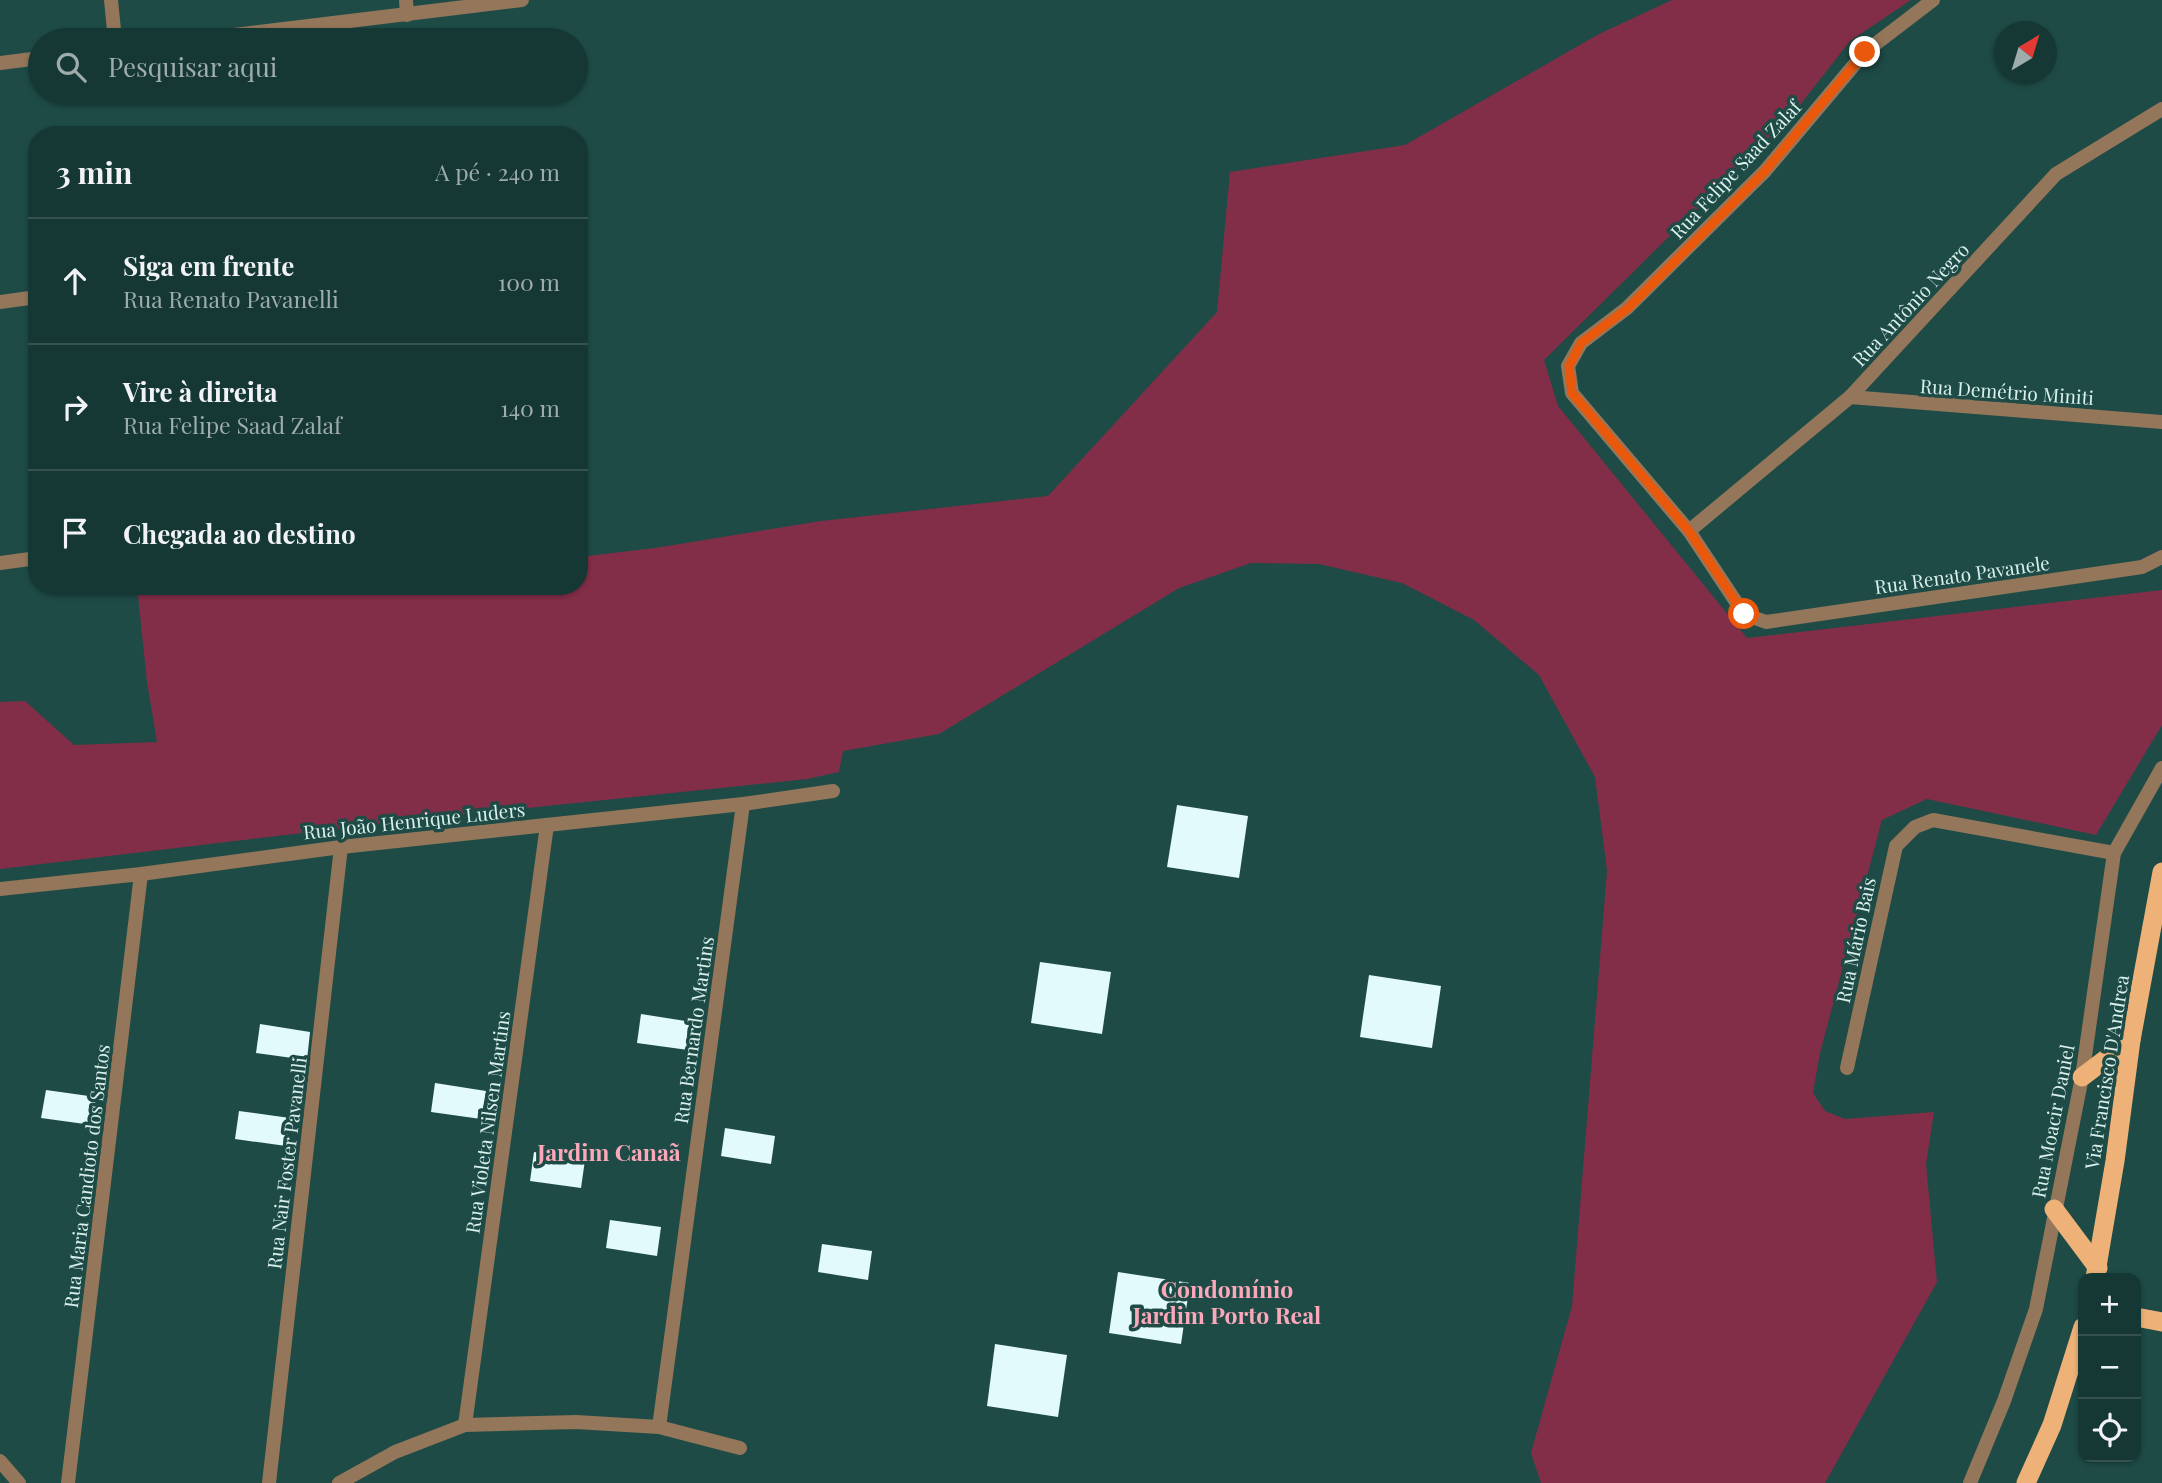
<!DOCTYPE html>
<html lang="pt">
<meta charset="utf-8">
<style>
:root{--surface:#163834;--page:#234340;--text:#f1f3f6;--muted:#9eacac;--line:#35524f}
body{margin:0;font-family:"Playfair Display",serif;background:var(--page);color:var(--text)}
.controls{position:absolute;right:21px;bottom:21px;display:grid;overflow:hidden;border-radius:14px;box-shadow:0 2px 5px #0004}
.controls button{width:63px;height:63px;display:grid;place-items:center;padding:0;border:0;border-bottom:2px solid var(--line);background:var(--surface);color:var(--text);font:35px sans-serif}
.compass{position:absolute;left:1994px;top:21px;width:63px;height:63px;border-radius:50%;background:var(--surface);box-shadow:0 2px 5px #0004;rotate:38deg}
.stop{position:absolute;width:21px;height:21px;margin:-16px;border:5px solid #ea580c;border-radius:50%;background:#fff}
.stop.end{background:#ea580c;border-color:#fff;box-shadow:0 2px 7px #0008}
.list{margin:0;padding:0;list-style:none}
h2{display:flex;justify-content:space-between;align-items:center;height:91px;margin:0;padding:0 28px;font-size:30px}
h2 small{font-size:23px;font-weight:400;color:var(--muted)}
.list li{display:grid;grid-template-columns:46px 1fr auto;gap:21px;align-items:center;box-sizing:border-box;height:126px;padding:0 28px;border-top:2px solid var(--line)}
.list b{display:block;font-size:26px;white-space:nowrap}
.list p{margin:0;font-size:23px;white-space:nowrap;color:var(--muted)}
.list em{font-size:23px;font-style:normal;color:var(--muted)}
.icon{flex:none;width:38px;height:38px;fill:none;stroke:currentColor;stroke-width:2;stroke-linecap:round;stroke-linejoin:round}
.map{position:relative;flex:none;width:2162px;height:1483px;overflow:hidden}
.search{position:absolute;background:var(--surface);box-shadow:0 2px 5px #0004;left:28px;top:28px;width:560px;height:77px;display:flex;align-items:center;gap:18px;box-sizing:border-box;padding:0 24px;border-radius:38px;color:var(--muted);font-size:26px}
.panel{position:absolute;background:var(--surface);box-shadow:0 2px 5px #0004;left:28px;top:126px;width:560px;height:469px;border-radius:28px}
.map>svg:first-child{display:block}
</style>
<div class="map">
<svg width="2162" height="1483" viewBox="0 0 2162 1483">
<rect width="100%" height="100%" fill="#1e4b46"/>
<!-- green -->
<polygon fill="#832e48" points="1672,0 1911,0 1850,41 1793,114 1544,360 1558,406 1747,638 2162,590 2162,725 2096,835 1927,799 1882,820 1820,1053 1813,1093 1825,1111 1845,1119 1934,1112 1926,1164 1937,1282 1825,1483 1541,1483 1531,1453 1572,1306 1607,871 1595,777 1539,675 1474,620 1402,583 1319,564 1251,563 1179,588 939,734 843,751 839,772 807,779 403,821 0,869 0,702 25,701 74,745 157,742 147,682 137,586 579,586 579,557 655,548 821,521 1048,496 1217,312 1230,172 1405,145 1599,34"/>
<!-- building -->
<g fill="#e2fafc">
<polygon points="1177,805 1248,816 1239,878 1167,867"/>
<polygon points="1040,962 1111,972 1102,1034 1031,1023"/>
<polygon points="1369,975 1441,986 1432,1048 1360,1037"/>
<polygon points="641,1014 692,1022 688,1050 637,1043"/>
<polygon points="260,1024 310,1032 307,1060 256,1053"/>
<polygon points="435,1083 486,1091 481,1119 431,1112"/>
<polygon points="46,1090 96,1097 92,1125 41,1118"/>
<polygon points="239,1111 290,1118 286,1146 235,1139"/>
<polygon points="725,1128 775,1136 771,1164 721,1156"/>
<polygon points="534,1152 585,1160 581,1188 530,1181"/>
<polygon points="610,1220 661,1227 657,1256 606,1248"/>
<polygon points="822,1244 872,1251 868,1280 818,1272"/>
<polygon points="1118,1272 1190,1283 1181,1344 1109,1333"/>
<polygon points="995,1344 1067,1355 1058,1417 987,1406"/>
</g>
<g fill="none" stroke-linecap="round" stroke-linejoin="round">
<!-- minor -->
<g stroke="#94765a" stroke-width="14">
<polyline points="111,0 115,40"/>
<polyline points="406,0 407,15"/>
<polyline points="1933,0 1865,52 1765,171 1627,308 1581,343 1568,366 1572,393 1689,531 1744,614 1766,622 2142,567 2162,557"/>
<polyline points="193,40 522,0"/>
<polyline points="0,63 40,58"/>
<polyline points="0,302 37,297"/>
<polyline points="1850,397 2162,422"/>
<polyline points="1689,531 1850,397 2056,174 2162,109"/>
<polyline points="0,563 37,558"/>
<polyline points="0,889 141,874 341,847 743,804 833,791"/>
<polyline points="1847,1068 1896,846 1915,827 1933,820 2114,853"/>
<polyline points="465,1425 547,825"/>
<polyline points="659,1427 743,804"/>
<polyline points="0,1461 19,1483"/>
<polyline points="68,1483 141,874"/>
<polyline points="269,1483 341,847"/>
<polyline points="339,1483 395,1452 465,1425 576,1422 659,1427 740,1448"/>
<polyline points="1970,1483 2004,1401 2036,1309 2082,1077 2114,853 2162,768"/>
</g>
<!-- trunk -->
<g stroke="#eeb278" stroke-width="19">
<polyline points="2082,1077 2131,1040"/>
<polyline points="2054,1209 2098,1268"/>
<polyline points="2095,1278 2115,1161 2131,1040 2162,872"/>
<polyline points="2136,1317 2162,1322"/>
<polyline points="2026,1483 2052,1425 2083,1327"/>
</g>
</g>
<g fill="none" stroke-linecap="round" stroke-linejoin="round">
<!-- route -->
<polyline stroke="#ea580c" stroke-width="9" points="1744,614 1689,531 1572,393 1569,366 1581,343 1628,308 1765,171 1865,52"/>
</g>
<g text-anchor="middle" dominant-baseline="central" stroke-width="7" stroke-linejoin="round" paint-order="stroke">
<!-- street labels -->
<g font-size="19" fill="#d9f0ed" stroke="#1e4b46">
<text transform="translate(1735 169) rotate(-47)">Rua Felipe Saad Zalaf</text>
<text transform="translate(1910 304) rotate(-47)">Rua Antônio Negro</text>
<text transform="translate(2007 391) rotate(4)">Rua Demétrio Miniti</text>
<text transform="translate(1962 574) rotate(-8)">Rua Renato Pavanele</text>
<text transform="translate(414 820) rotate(-6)">Rua João Henrique Luders</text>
<text transform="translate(1855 940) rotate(-78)">Rua Mário Bais</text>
<text transform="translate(693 1030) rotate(-82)">Rua Bernardo Martins</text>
<text transform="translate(2106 1072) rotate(-81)">Via Francisco D'Andrea</text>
<text transform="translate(2052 1121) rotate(-79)">Rua Moacir Daniel</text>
<text transform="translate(487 1122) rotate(-82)">Rua Violeta Nilsen Martins</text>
<text transform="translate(286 1163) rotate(-83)">Rua Nair Foster Pavanelli</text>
<text transform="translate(86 1176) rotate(-83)">Rua Maria Candioto dos Santos</text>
</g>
<!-- quarter labels -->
<g font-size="23" font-weight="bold" fill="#fba8ba" stroke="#1e4b46">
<text x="609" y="1151">Jardim Canaã</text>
<text x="1227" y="1288">Condomínio<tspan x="1227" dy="26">Jardim Porto Real</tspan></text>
</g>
</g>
</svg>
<div class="controls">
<button>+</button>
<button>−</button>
<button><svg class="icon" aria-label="locate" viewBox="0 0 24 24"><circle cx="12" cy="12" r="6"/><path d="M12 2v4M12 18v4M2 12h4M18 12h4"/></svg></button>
</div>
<svg class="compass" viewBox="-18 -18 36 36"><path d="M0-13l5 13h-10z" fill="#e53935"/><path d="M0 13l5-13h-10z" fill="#9eacac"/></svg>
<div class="stop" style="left:1744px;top:614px"></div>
<div class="stop end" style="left:1865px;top:52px"></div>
<div class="search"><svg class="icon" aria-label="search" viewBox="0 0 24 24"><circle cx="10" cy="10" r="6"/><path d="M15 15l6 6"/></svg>Pesquisar aqui</div>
<section class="panel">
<h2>3 min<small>A pé · 240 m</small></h2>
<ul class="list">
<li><svg class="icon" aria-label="ahead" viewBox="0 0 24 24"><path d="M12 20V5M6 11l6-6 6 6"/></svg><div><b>Siga em frente</b><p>Rua Renato Pavanelli</p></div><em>100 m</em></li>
<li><svg class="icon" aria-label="right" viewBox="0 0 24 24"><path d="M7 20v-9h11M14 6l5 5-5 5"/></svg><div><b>Vire à direita</b><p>Rua Felipe Saad Zalaf</p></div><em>140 m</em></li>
<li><svg class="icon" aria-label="arrive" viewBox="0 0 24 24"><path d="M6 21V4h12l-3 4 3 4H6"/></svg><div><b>Chegada ao destino</b></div></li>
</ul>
</section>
</div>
